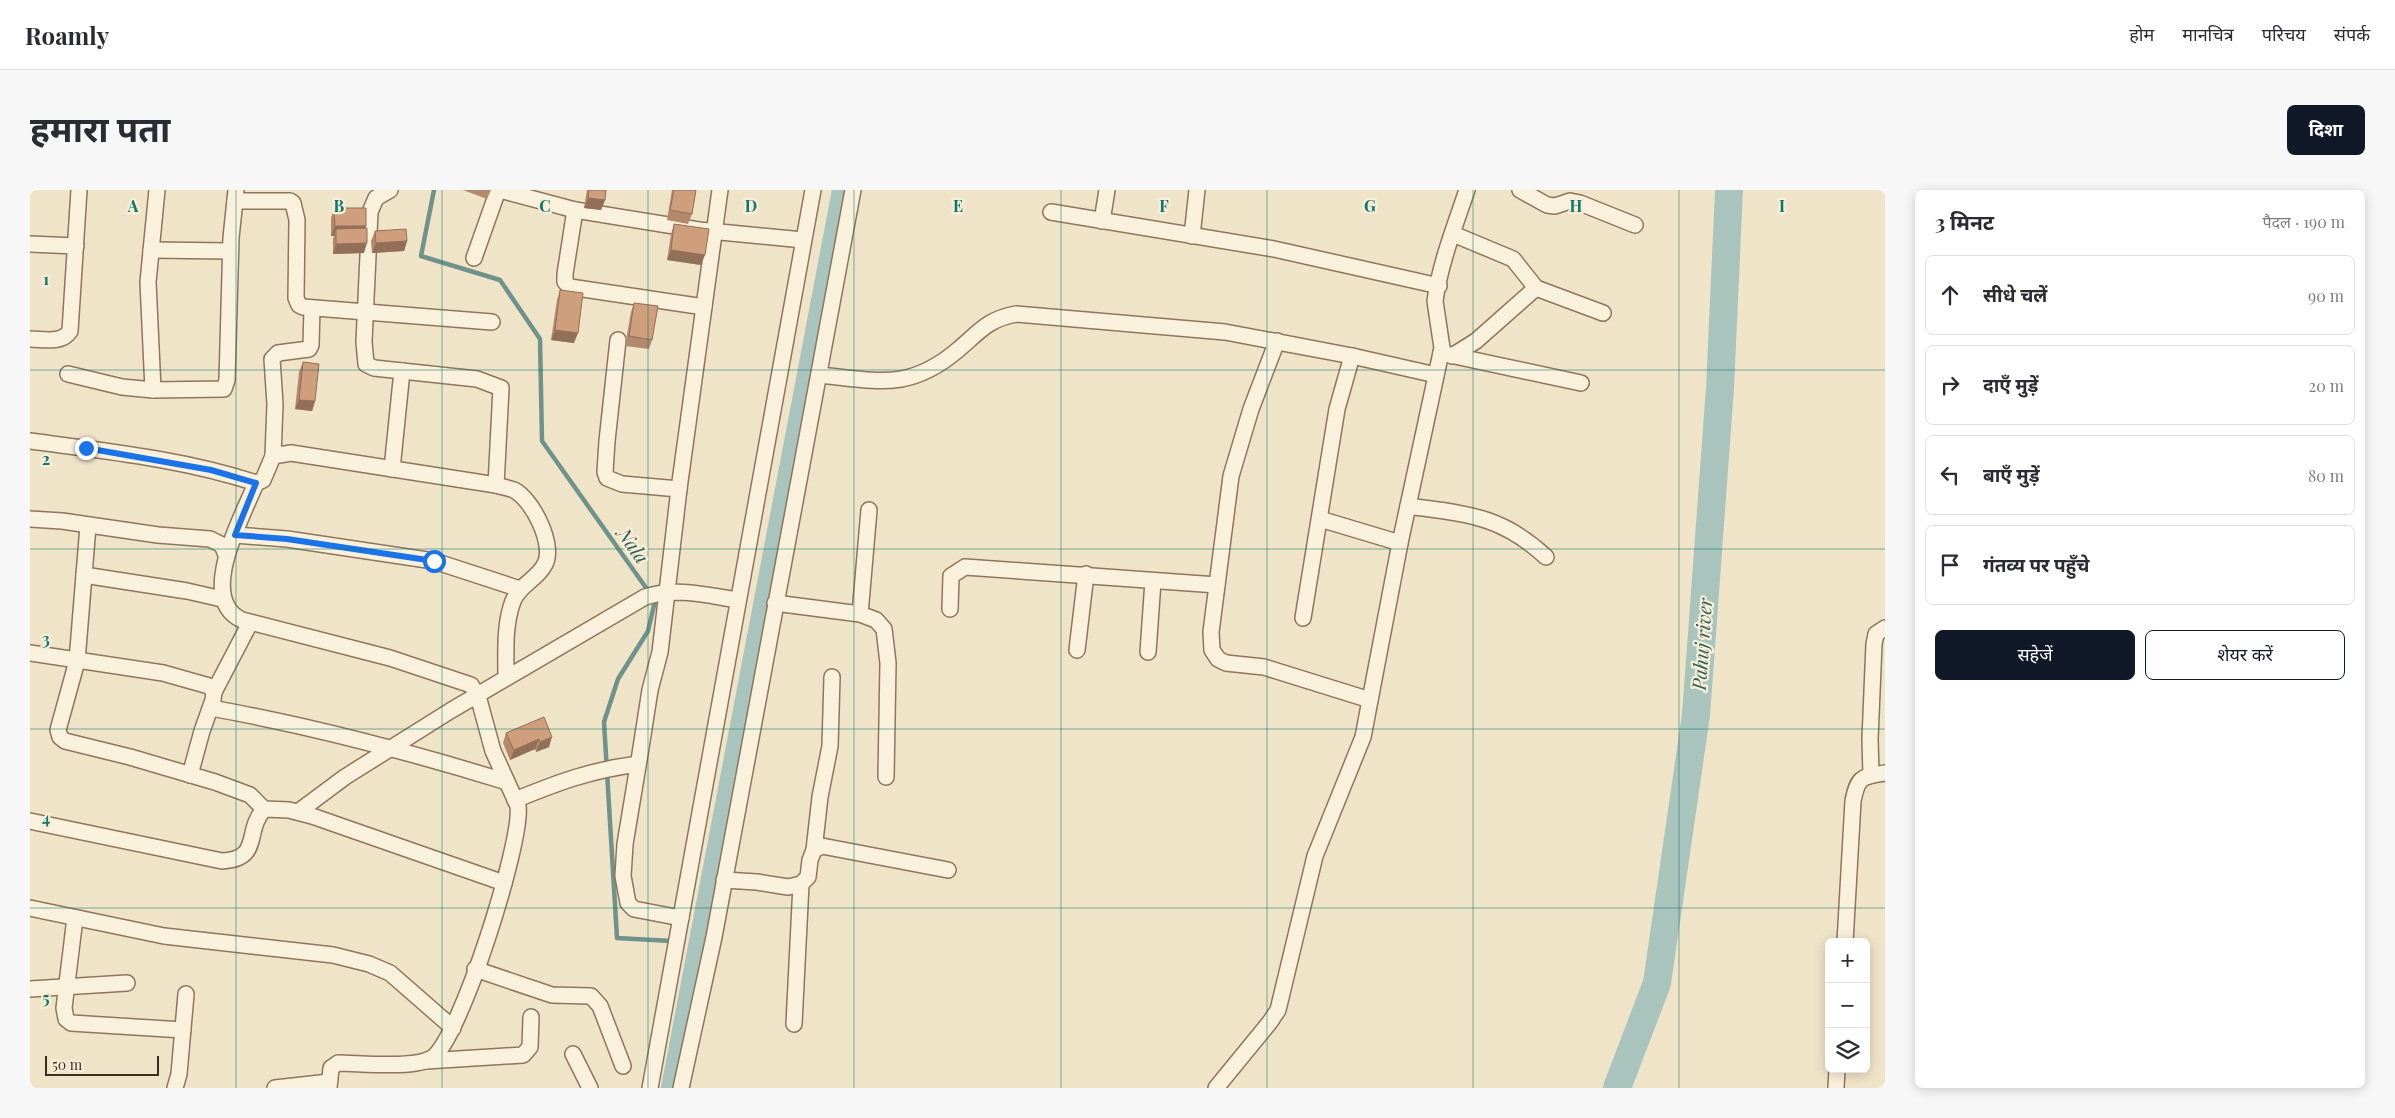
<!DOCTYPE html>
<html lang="hi">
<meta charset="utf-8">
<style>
:root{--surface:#fff;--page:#f7f7f7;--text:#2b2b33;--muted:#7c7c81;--line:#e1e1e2;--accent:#111827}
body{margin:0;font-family:"Playfair Display","Noto Sans Devanagari",serif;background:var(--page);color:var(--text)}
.controls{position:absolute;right:15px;bottom:15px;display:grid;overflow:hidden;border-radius:8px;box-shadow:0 2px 12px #0003}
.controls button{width:45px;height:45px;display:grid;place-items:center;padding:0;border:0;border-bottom:1px solid var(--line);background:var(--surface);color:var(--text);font:25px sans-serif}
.scale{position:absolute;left:15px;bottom:12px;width:114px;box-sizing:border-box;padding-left:5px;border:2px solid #3d2e20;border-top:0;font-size:14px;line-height:18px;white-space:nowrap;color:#3d2e20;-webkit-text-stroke:4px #f7eed8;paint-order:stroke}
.stop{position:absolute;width:15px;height:15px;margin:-11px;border:4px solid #1a73e8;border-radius:50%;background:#fff}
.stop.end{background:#1a73e8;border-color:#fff;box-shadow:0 1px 5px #0008}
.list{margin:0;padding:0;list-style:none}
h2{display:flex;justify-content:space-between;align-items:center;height:65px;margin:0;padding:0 20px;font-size:21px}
h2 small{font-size:16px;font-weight:400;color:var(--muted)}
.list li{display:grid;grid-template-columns:32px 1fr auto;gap:15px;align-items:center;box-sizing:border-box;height:80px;margin:0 10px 10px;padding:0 10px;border:1px solid var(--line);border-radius:8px}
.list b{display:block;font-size:19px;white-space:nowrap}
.list em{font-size:16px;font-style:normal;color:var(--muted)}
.actions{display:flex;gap:10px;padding:15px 20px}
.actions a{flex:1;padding:11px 0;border:1px solid var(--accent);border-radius:8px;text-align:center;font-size:18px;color:var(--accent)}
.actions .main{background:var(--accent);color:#fff}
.icon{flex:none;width:28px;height:28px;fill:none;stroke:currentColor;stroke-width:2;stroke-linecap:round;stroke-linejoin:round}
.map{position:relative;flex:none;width:1855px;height:898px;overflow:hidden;border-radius:8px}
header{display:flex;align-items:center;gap:30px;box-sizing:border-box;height:70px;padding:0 25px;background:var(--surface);border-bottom:1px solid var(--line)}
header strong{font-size:24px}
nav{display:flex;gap:28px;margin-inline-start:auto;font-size:18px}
.intro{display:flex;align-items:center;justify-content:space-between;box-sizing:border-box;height:120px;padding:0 30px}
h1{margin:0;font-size:35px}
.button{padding:12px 22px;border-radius:8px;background:var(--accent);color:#fff;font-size:18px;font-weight:700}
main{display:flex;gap:30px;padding:0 30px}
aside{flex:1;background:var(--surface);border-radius:8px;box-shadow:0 2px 12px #0003}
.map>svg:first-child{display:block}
</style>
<header>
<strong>Roamly</strong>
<nav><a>होम</a><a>मानचित्र</a><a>परिचय</a><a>संपर्क</a></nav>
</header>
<div class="intro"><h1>हमारा पता</h1><a class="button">दिशा</a></div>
<main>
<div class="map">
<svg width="1855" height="898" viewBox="0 0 1855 898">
<rect width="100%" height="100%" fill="#f0e4c8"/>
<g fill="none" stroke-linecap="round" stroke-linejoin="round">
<!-- stream -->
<g stroke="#6f938a" stroke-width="4.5">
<polyline points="404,0 391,66 470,90 510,149 512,251 619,402"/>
<polyline points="624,408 625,411 618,441 588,489 574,532 587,748 641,751"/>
</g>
<!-- canal -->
<polyline stroke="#a9c4bc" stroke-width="16" points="639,898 810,0"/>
<!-- river -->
<polyline stroke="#a9c4bc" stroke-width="28" points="1587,898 1627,793 1666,525 1690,198 1699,0"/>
<defs>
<g id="minor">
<polyline points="360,0 346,8 340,22 334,152 336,174 344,178 447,189 471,198 466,295"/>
<polyline points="470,0 545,20 669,40 773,50"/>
<polyline points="1490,0 1517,15 1525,16 1540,11 1550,13 1605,35"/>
<polyline points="205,11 260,11 263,13 267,30 266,108 269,115 273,117 462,132"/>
<polyline points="545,20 535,84 535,92 540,97 674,117"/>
<polyline points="1021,22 1244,59 1409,96"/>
<polyline points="1072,31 1077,0"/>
<polyline points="1423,44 1483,69 1506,98 1573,123"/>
<polyline points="1162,46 1167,0"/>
<polyline points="0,54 46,56"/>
<polyline points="121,60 200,61"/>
<polyline points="444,68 468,0"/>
<path d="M0,149C13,149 32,154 40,141L49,0"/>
<polyline points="588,150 577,251 575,282 577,288 592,294 649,299"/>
<polyline points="1247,151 1221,219 1201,286 1181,442 1182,460 1188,469 1196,473 1234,477 1340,510"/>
<polyline points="1411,163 1551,193"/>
<polyline points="1422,166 1446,151 1506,98"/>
<polyline points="38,184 92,197 123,200 194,199 197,190 201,48 206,0"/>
<path d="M790,185C849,191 880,201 929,159C949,142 958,129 986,124L1195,142L1322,166L1406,185"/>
<polyline points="123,200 118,92 127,0"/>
<path d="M0,251C75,261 154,269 226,293L233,290L243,266L261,263L466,295C472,297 479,298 484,300C503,310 525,355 515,374C507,390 490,394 483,411C474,435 476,462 476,488"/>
<polyline points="243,266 245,214 242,169 248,163 279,159 281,155 282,118"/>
<polyline points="362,279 372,181"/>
<path d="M226,293C213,326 166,409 212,430L360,468L441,495L448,506L463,561L488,616C493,651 430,850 402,868C384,879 330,873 308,873L301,878L299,898"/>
<path d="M1378,316C1436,324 1471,325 1516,367"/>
<polyline points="0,329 32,331 128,345 180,349 192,355 196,365"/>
<polyline points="1290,329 1370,353"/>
<polyline points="58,336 47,471 28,540 30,547 35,551 100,567 185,592 220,605 234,619"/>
<polyline points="205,345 257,349 404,371 490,399"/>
<polyline points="54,385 157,401 192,409"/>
<polyline points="745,413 830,424 846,430 854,439 858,473 856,587"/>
<polyline points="920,419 921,386 935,377 1187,395"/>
<polyline points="830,424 839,320"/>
<polyline points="1273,428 1307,219 1322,166"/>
<polyline points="1047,460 1056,384"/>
<polyline points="1118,462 1123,391"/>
<polyline points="0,463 133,483 179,496 184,502 183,510 172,541 160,585"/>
<polyline points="184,502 220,433"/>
<path d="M181,518C281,536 380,562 477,592"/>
<polyline points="1841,585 1840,549 1844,454 1846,444 1855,438"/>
<path d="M485,610C529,592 561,580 608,574"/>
<path d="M268,622L315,587L420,521L615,407C646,397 676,405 708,410"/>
<path d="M0,631L192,671C232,669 214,642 234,619L259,620L282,626L474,693"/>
<polyline points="784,660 790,607 800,556 802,487"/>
<polyline points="694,690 727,692 758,697 771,694 778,687 780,670 784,660 792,656 918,680"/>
<polyline points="0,718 134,746 303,765 339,774 360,783 423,838"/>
<polyline points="45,728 34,818 36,829 41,833 153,840"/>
<polyline points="651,728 604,719 598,713 593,686 595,654 610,564 620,500 630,462 649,299 690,0"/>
<path d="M1815,752L1823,611C1828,586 1832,587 1855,583"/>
<polyline points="445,779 522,805 561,806 570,816 593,876"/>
<polyline points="0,799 97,793"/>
<polyline points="764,834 771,694"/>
<polyline points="543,864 560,898"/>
<polyline points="396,871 493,865 500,857 501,827"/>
<polyline points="145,898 149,884 156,804"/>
<polyline points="245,898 299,892"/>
<polyline points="620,898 783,0"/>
<polyline points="651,898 684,747 823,0"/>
<path d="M1186,898L1240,832L1248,820L1285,666L1333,547L1370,353L1412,158L1405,111C1410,73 1425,36 1437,0"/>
<polyline points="1806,898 1807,879"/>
</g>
</defs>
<!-- minor casing -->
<use href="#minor" stroke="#8d765c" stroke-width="18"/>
<!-- minor -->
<use href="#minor" stroke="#faf1dc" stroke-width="15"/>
</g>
<!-- wall -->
<g fill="#b2896c">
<polygon points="433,0 461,0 457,9"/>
<polygon points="557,0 576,0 575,10 571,20 554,18"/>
<polygon points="642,0 666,0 662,24 658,34 637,30"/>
<polygon points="304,18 336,36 335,39 334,63 303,64 303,49 304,46 301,46 301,28"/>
<polygon points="644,34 671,75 637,70 641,44"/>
<polygon points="345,41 377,51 374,61 342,63 341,51"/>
<polygon points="530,100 544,153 521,150 527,110"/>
<polygon points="604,113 622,150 619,159 595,156 601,122"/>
<polygon points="273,172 285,211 282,221 265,219 269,182"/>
<polygon points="514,527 519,557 506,562 505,559 480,570 473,553 476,543"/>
</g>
<!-- shaded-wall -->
<g fill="#916f58">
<polygon points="558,8 575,10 571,20 554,18"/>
<polygon points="305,36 336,36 333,46 306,39 304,46 301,46"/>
<polygon points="377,51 374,61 342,63 346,53"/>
<polygon points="337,53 334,63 303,64 306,54"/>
<polygon points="641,60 675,65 671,75 637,70"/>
<polygon points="525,140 548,143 544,153 521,150"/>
<polygon points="269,210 285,211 282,221 265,219"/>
<polygon points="522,547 519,557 506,562 510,552"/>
<polygon points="509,549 505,559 480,570 484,560"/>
</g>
<!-- building -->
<g fill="#cf9f7d" stroke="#916f58">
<polygon points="559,0 576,0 575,10 558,8"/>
<polygon points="644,0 666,0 662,24 640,20"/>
<polygon points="304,18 336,18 336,36 305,36"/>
<polygon points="644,34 679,39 675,65 641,60"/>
<polygon points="337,38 337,53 306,54 306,39"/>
<polygon points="376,39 377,51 346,53 345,41"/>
<polygon points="530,100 553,103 548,143 525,140"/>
<polygon points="604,113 628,116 622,150 599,146"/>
<polygon points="273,172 289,174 285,211 269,210"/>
<polygon points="514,527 522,547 510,552 509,549 484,560 476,543"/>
</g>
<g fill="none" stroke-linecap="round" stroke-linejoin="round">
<!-- route -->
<polyline stroke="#1a73e8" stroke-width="6" points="56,258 181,280 226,293 205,345 257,349 404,371"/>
</g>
<!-- grid -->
<path fill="none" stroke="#0f766e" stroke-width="1" stroke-opacity="0.55" d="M206,0V898M412,0V898M618,0V898M824,0V898M1031,0V898M1237,0V898M1443,0V898M1649,0V898M0,180H1855M0,359H1855M0,539H1855M0,718H1855"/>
<g text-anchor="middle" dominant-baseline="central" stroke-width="4.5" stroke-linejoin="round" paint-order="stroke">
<!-- water labels -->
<g font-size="19" font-style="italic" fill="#2f5d5a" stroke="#f7eed8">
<text transform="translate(604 355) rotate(55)">Nala</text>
<text transform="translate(1671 454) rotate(-86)">Pahuj river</text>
</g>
</g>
<g font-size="16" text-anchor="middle" font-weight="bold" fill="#0f766e" stroke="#f7eed8" stroke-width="4.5" stroke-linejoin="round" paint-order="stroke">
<text x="103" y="22">A</text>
<text x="309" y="22">B</text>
<text x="515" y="22">C</text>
<text x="721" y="22">D</text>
<text x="928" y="22">E</text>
<text x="1134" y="22">F</text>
<text x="1340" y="22">G</text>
<text x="1546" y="22">H</text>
<text x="1752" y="22">I</text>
<text x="16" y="95">1</text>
<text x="16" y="275">2</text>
<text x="16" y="455">3</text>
<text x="16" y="634">4</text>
<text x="16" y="814">5</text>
</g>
</svg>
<div class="controls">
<button>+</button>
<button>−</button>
<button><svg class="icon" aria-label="layers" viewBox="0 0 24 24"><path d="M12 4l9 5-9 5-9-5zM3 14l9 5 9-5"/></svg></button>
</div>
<div class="scale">50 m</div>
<div class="stop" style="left:404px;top:371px"></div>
<div class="stop end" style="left:56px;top:258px"></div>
</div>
<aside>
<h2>3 मिनट<small>पैदल · 190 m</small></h2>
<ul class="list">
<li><svg class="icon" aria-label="ahead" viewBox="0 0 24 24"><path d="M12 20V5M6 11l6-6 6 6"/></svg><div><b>सीधे चलें</b></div><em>90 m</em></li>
<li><svg class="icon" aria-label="right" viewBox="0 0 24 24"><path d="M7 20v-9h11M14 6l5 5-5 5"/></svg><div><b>दाएँ मुड़ें</b></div><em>20 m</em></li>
<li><svg class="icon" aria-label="left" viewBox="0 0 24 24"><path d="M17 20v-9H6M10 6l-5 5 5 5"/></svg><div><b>बाएँ मुड़ें</b></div><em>80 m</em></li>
<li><svg class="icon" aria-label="arrive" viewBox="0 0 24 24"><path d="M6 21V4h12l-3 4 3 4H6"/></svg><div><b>गंतव्य पर पहुँचे</b></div></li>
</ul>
<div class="actions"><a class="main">सहेजें</a><a>शेयर करें</a></div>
</aside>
</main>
